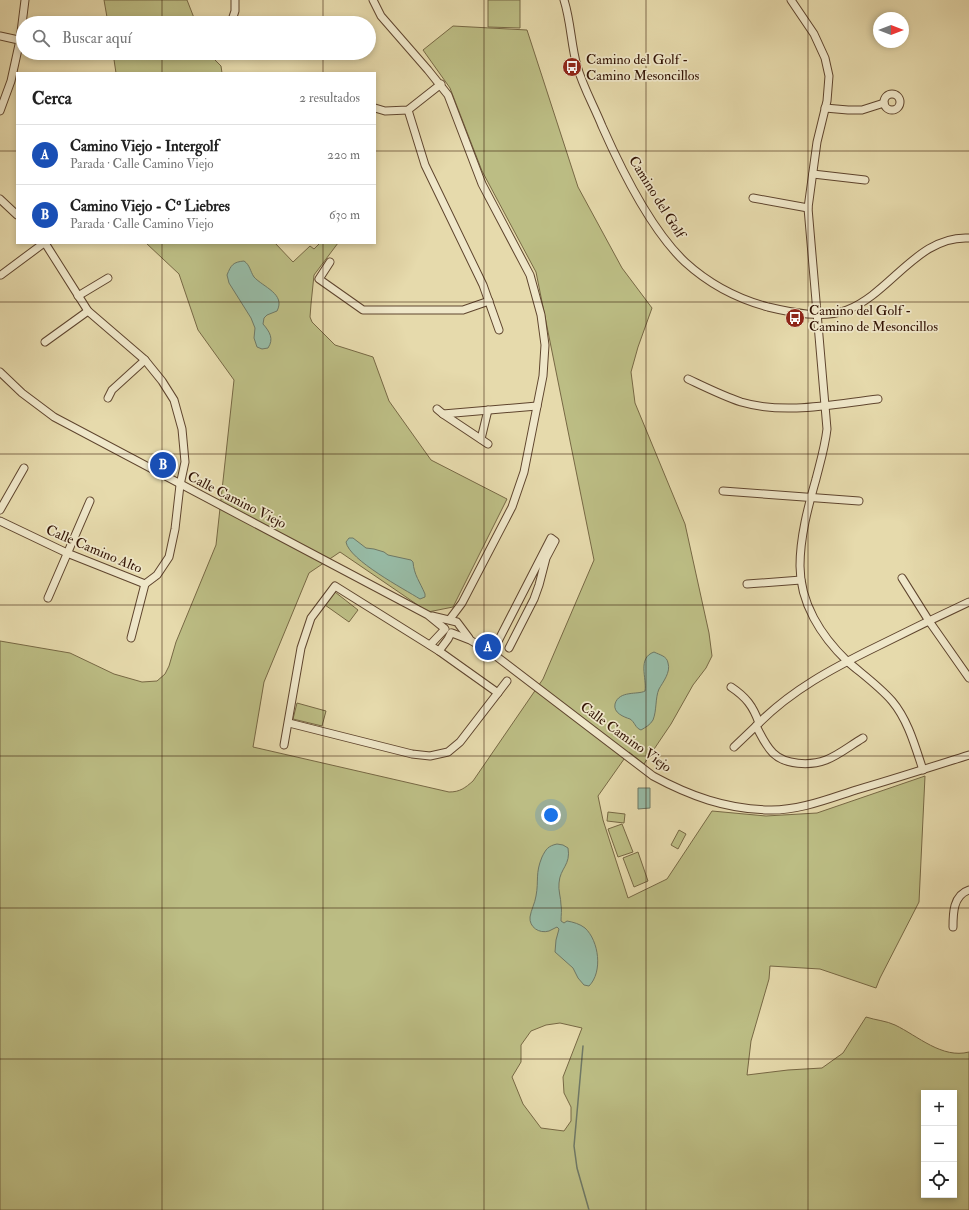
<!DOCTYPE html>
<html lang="es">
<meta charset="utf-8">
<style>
:root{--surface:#fff;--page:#f2f2f2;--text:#222;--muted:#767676;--line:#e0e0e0;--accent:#111827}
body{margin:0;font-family:"IM FELL Double Pica",serif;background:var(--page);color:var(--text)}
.controls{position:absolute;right:12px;bottom:12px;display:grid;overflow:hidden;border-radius:0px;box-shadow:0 2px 6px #0003}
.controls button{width:36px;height:36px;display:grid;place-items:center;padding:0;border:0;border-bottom:1px solid var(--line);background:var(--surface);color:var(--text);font:20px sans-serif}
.compass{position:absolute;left:873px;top:12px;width:36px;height:36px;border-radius:50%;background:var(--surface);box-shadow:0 2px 6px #0003;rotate:90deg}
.you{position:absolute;left:551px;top:815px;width:14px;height:14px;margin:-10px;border:3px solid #fff;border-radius:50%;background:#1a73e8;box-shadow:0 0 0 6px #1a73e833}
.badge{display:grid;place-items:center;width:26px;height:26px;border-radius:50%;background:var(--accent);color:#fff;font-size:13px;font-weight:700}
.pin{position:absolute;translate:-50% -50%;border:2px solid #fff;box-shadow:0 1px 4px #0006}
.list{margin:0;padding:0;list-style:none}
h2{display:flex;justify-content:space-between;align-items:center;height:52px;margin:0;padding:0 16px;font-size:17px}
h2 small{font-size:13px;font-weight:400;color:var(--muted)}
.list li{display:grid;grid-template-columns:26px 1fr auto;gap:12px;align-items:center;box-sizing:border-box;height:60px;padding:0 16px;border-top:1px solid var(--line)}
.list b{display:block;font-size:15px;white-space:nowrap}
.list p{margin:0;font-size:13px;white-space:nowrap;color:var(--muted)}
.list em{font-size:13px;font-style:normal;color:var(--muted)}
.icon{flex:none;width:22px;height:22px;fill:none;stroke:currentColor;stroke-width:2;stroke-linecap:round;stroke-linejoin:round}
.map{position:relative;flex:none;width:969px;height:1210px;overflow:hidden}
.search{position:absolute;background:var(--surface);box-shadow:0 2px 6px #0003;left:16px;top:16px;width:360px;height:44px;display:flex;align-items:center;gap:10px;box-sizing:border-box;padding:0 14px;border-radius:22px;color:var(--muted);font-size:15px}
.panel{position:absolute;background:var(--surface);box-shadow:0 2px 6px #0003;left:16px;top:72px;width:360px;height:172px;border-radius:0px}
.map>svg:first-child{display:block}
</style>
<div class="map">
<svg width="969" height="1210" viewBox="0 0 969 1210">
<rect width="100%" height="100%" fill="#e6daac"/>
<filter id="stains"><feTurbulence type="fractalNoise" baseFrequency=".005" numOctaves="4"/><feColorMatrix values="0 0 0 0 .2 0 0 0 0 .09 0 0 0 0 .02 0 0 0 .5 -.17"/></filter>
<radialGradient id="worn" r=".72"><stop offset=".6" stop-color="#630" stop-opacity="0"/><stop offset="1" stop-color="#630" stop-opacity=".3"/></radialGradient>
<!-- green -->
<g fill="#bcbd84" stroke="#776844" fill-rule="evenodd">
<polygon points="104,0 187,0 196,23 108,23"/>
<polygon points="488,0 520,0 520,28 488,27"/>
<path d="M453,26L527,30L578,187L622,268L652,308L638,347L631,372L635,403L685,524L709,633L712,656L706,668L693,685L671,724L644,764L629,752L598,796L603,820L628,898L667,879L712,811L766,816L817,813L925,776L919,902L880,978L876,988L820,969L770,966L769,979L751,1041L747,1075L788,1070L822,1068L843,1053L866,1017C875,1020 887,1021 895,1025C918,1036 942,1059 969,1052V1210H0V641L70,653L114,674L142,682L157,681L165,674L169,666L176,642L216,545L234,380L198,330L179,274L146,243H275L293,262L310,246L314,249L320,243H338L314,275L311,304L310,317L312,322L335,345L373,357L389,401L431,460L507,499L453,607L428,612L340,552L309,573L264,682L253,747L449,792C460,792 465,788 473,781L543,679L594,560L536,272L482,171L450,88L423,50ZM560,1023L582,1028L563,1077L564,1093L571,1107V1121L564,1131L541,1128L523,1104L512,1077L521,1062V1045L531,1031L546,1025ZM924,1093H954V1195H924Z"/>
<polygon points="113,53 208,53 221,66 222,73 116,73"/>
<polygon points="335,592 358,610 349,622 325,605"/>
<polygon points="297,703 326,711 322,726 293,719"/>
<polygon points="608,812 625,814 624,823 607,821"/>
<polygon points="622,824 633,852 618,857 608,829"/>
<polygon points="679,830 686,834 678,849 671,845"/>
<polygon points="638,852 648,881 634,887 623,858"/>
</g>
<!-- water -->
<g fill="#97bba6" stroke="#6f7865">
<path d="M244,261C250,265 250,271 254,277C263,287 286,294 277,311L267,315L264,318L263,324C270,332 274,339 268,348L262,349L257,347L254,338L255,328L251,318L229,283L227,275C231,265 233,262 244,261Z"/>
<path d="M349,538H353L366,548L374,549L384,552L388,555L411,560L413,562C414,575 420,582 425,594V597L420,599C404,589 349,560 346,542Z"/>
<path d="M654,652C660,655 667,656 668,663C671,672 663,682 659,689C655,698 657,710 653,720C650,725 646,727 641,730C635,728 635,722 630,719C624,717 613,713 615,704C619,690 638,695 645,691C647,678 637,658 654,652Z"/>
<polygon points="638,788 650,788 650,808 638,809"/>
<path d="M557,844L563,845L568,848C571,865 560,868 559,883C558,890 561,898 561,905C562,910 561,915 561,921L564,923L567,921C573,922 580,924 585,928C599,941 603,972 589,986L584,985L578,978L573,968L555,952L556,940L559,929L557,927C554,928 552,930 549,931C539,934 529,927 530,917C531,910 535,903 536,896C539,880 535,874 542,857C546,849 548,846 557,844Z"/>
</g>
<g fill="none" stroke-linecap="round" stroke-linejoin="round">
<!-- stream -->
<polyline stroke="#6f7865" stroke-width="1.5" points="583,1046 574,1146 577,1168 589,1210"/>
<defs>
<g id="minor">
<polyline points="373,0 381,16 428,70 448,95 482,184 530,275 541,315 545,345 543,376 524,472 512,507 462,603 450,619"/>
<path d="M564,0C571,22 571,45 577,66C583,87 594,106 602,126C621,169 651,230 685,262C708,283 738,299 768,307C793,313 823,319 847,310C891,293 918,235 969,238"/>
<path d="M791,0L814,34L825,58L829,76L827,101L817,142L808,208L827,429C825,447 820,463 816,479C808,507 800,537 800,566C800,603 821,636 847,661C862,674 879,686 892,701C908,720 915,746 923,770"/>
<polyline points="231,23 235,11 235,0"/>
<polyline points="0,36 23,41"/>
<polyline points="60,53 63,54"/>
<circle cx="892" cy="102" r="8"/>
<polyline points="375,108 385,111 408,110 441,84"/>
<polyline points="825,108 848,110 862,110 884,103"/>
<polyline points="408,110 425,165 483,285 499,330"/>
<polyline points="0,111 11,81 20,40 25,0"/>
<polyline points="813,174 865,180"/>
<polyline points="753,198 808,208"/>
<polyline points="0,199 17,215"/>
<polyline points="330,262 319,279 363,310 463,310 489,301"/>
<polyline points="1,275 44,243"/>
<polyline points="78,296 108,278"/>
<polyline points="45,342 88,311"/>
<polyline points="0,372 22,393 54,417 428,615 444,628"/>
<path d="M688,379C705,387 723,396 741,402C785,415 834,404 878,399"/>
<polyline points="108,398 112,390 145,360"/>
<polyline points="437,409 443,414"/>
<polyline points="481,439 488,410"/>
<polyline points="488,444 443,414 537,406"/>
<polyline points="723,491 859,501"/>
<polyline points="0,510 24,468"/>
<polyline points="0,521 67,553 145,584 157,575 169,557 175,529 180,485 185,462 182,429 174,400 162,381 145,360 88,311 45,243"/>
<polyline points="902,578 929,621 969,678"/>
<polyline points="747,584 801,580"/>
<polyline points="48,598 90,501"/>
<polyline points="432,616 457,622 469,638"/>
<path d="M452,633L470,640L492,653L653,776C690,796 726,809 768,810C798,811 828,799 856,790C894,779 931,767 969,755"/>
<polyline points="131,638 145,584"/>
<polyline points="430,645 445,629"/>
<polyline points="439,651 448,639 451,633"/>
<polyline points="492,653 551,538 555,541 546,558 539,585 534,599 509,648"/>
<path d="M731,687C746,697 753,706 759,723"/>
<polyline points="289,723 412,754 430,756 448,752 460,742 507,681"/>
<path d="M863,738C851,745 839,755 826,760C810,766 785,765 773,753C765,745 761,735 756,726C791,690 833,668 878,646C908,631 939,616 969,602"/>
<polyline points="284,745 301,648 311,618 335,586 439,651 498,693"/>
<polyline points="734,747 756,726"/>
<path d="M953,927C953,914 953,895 969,890"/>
</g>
</defs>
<!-- minor casing -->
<use href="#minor" stroke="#5f452e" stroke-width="9"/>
<!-- minor -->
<use href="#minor" stroke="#efe7c9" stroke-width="7"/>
</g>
<!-- grid -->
<path fill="none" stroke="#321304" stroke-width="1" stroke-opacity="0.55" d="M162,0V23M323,0V23M484,0V1210M646,0V1210M808,0V1210M162,53V73M323,53V73M0,151H17M375,151H969M162,243V1210M323,243V1210M0,302H969M0,454H969M0,605H969M0,756H969M0,908H969M0,1059H969"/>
<!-- icons -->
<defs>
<symbol id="bus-disc" viewBox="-11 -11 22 22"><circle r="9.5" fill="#8f2418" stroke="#efe7c9"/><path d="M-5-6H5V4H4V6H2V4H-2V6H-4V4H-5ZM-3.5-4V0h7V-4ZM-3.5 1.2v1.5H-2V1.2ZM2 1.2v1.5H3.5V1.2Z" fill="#fff"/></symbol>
</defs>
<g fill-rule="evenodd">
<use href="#bus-disc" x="561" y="56" width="22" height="22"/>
<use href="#bus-disc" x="784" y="307" width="22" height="22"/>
</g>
<g text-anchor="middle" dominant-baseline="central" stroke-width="3.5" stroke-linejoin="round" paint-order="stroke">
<!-- poi labels -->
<g font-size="14" fill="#321304" stroke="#efe7c9" text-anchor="start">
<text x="586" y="59">Camino del Golf -<tspan x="586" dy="16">Camino Mesoncillos</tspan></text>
<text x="809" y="310">Camino del Golf -<tspan x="809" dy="16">Camino de Mesoncillos</tspan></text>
</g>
<!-- street labels -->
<g font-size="14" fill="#321304" stroke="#efe7c9">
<text transform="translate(657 197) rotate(58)">Camino del Golf</text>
<text transform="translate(237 500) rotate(27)">Calle Camino Viejo</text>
<text transform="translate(94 549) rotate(23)">Calle Camino Alto</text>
<text transform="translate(626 737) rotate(36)">Calle Camino Viejo</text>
</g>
</g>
<rect width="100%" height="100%" filter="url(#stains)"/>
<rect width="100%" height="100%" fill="url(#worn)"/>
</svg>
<div class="controls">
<button>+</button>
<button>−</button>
<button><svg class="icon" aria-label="locate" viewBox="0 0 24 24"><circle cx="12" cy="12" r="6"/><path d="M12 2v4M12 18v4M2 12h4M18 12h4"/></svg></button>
</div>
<svg class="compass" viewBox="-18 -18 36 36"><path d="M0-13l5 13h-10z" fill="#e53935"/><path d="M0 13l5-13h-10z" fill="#767676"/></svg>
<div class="you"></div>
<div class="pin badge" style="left:488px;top:647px;background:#1a4fb4">A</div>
<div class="pin badge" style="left:163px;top:465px;background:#1a4fb4">B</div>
<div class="search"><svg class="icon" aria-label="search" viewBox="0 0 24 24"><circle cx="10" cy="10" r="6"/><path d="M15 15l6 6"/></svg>Buscar aquí</div>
<section class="panel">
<h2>Cerca<small>2 resultados</small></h2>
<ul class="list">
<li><span class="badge" style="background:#1a4fb4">A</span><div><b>Camino Viejo - Intergolf</b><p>Parada · Calle Camino Viejo</p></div><em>220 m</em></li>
<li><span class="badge" style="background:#1a4fb4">B</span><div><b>Camino Viejo - Cº Liebres</b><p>Parada · Calle Camino Viejo</p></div><em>630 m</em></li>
</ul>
</section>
</div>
